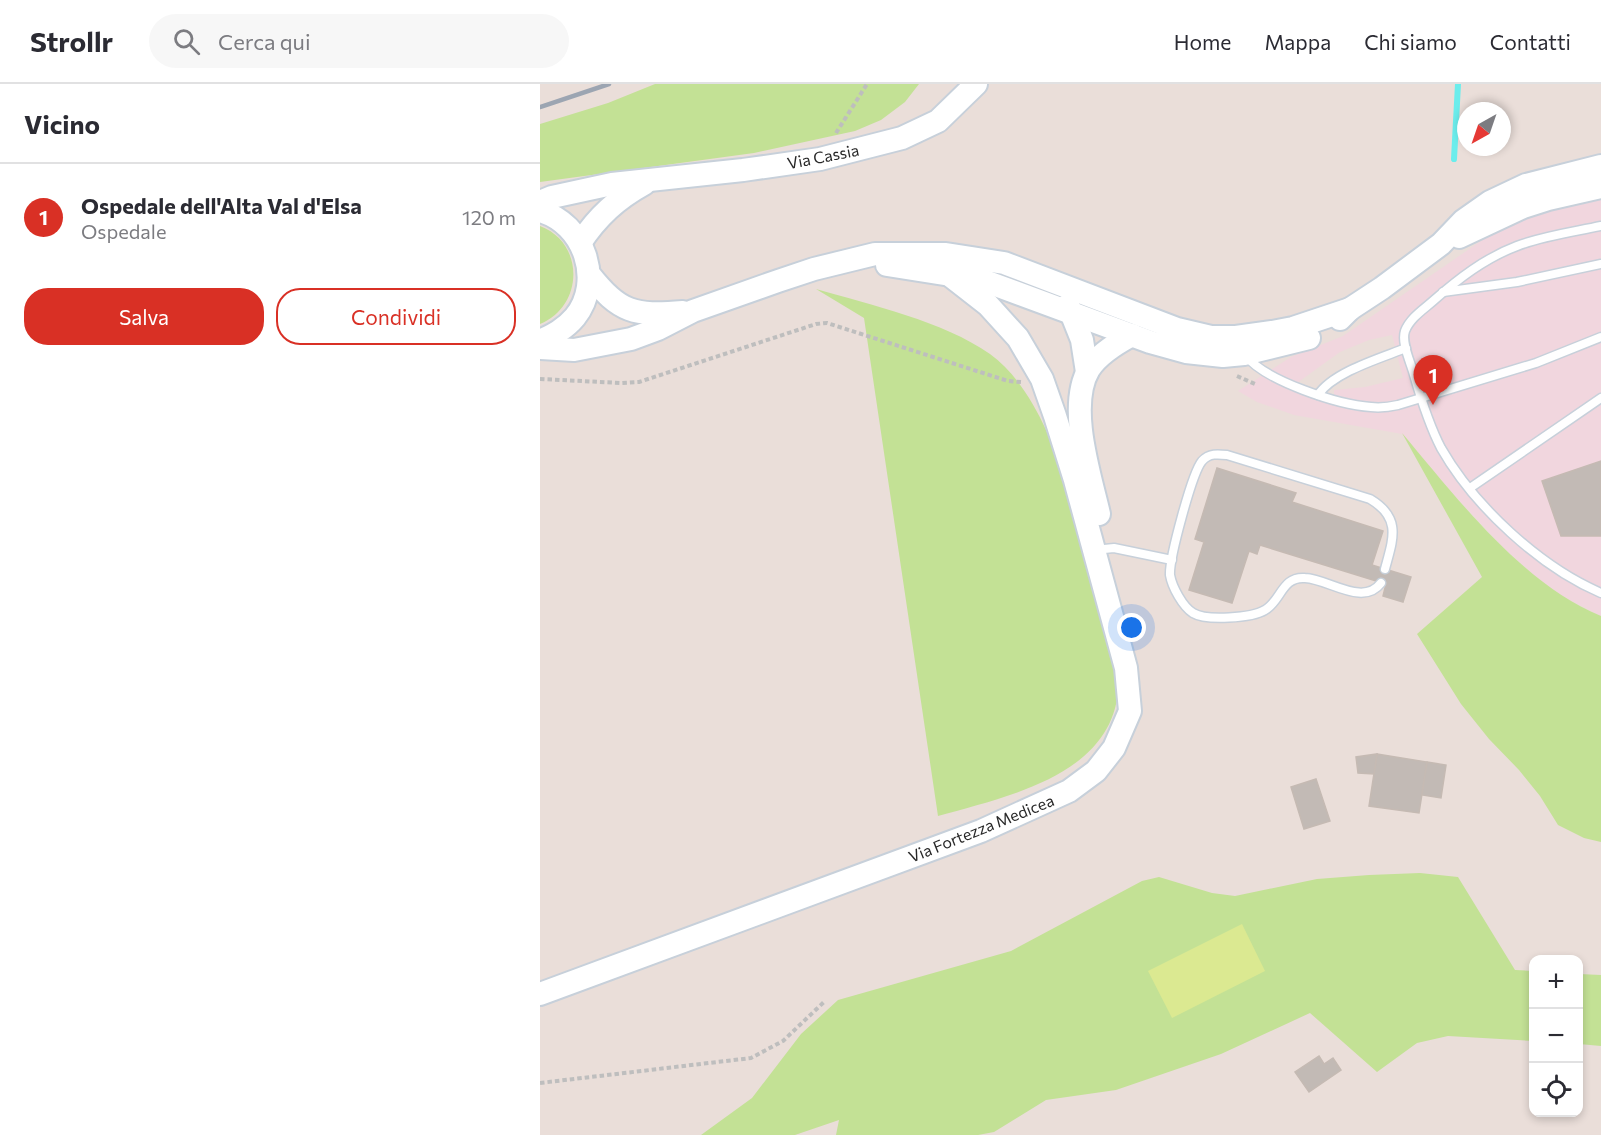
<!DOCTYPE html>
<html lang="it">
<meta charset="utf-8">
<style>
:root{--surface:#fff;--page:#f7f7f7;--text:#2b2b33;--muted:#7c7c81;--line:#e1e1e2;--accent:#d93025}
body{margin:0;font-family:Commissioner,sans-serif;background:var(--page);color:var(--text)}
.controls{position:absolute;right:18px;bottom:18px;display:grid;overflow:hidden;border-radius:12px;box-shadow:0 3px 9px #0003}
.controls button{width:54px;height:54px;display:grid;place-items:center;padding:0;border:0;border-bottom:2px solid var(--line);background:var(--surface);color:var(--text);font:30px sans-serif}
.compass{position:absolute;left:917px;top:18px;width:54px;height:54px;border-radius:50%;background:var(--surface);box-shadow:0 3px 9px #0003;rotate:220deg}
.you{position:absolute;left:592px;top:544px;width:21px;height:21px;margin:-15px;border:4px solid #fff;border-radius:50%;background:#1a73e8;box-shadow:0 0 0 9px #1a73e833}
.badge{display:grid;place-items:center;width:39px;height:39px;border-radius:50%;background:var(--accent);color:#fff;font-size:20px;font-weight:700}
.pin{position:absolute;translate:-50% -50px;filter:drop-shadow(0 2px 3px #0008)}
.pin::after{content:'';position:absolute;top:32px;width:21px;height:18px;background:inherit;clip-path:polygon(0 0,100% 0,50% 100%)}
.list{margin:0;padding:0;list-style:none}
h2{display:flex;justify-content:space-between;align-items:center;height:78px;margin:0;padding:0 24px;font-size:26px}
h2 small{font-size:20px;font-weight:400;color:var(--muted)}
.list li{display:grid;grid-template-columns:39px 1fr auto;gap:18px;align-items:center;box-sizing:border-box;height:108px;padding:0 24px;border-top:2px solid var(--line)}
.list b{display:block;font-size:22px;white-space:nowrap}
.list p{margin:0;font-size:20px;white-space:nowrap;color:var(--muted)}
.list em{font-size:20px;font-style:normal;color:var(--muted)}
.actions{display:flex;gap:12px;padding:18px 24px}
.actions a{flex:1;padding:14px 0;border:2px solid var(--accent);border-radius:24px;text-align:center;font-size:21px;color:var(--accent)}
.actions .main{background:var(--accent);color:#fff}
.icon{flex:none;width:33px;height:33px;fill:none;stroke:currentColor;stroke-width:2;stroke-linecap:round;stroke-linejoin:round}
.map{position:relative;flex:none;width:1061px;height:1051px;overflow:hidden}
header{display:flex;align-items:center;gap:36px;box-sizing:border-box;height:84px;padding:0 30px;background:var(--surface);border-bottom:2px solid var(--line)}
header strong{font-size:28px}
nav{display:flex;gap:33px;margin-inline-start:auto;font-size:21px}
.search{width:420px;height:54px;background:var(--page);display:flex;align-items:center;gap:15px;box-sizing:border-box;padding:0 21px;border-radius:33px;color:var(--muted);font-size:22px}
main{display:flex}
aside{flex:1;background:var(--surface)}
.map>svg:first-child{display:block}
</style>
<header>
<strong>Strollr</strong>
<div class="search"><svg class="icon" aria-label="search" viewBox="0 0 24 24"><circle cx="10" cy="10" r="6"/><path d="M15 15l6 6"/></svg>Cerca qui</div>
<nav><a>Home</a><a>Mappa</a><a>Chi siamo</a><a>Contatti</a></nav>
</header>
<main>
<aside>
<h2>Vicino<small></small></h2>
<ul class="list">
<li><span class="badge">1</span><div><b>Ospedale dell'Alta Val d'Elsa</b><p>Ospedale</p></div><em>120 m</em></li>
</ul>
<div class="actions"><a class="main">Salva</a><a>Condividi</a></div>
</aside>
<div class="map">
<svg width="1061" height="1051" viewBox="0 0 1061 1051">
<rect width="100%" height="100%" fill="#eaded9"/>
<!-- medical -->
<path fill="#f1d6de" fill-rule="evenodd" d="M1061,110V532L1022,512L995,492L964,464L915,412L862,350L754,331L717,318L698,307L751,273L803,252L954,148L988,132ZM852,251L863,294L825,303L794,306V312L757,299L800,268L829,256Z"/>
<!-- green -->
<g fill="#c3e195">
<polygon points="115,0 379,0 365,18 341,36 315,47 214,69 0,98 0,40 68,19"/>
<path d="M0,142C45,159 44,222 0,240Z"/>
<path d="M276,205C331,221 403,237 450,270C475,288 494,319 506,346C524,386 533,430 546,472C556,507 568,541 574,577C576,585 578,592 578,600C579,613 574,632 567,644C537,699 454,716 398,732L324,234Z"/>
<path d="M862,349C916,413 982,500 1061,532V758L1044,754L1018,741L1000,712L979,686L949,655L921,620L877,550L942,493Z"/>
<polygon points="880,789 918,793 975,886 993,887 993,957 908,952 877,959 837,988 770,929 681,970 576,1006 506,1016 454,1048 438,1051 296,1051 299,1036 255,1051 161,1051 212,1014 261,950 298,916 471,867 602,797 619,793 672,809 695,812 777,795 829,791"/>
<polygon points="1039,890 1061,891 1061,962 1039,960"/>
</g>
<!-- pitch -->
<polygon fill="#dbe991" points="702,840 725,887 632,934 608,887"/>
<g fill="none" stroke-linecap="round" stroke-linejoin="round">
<!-- stream -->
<polyline stroke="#6bedec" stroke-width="6" points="914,75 918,0"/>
</g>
<!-- building -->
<g fill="#c2bab5" stroke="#c5bab3" stroke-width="1.5">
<polygon points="1061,377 1061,452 1021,452 1002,397"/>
<polygon points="677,384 756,409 752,418 843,447 832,481 871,493 863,518 843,512 846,500 720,461 717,470 709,467 692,519 649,506 664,458 655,455"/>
<polygon points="837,670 887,678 879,729 829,722"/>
<polygon points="837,670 834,690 818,689 816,673"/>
<polygon points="887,678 906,681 901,714 882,711"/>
<polygon points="776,695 790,737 764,745 751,703"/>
<polygon points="779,972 784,980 793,974 801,986 769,1008 755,988"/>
</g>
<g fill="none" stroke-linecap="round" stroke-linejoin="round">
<defs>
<g id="service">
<path d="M1061,142C1033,148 1003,152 977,162C945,174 918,195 893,217C884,225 870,234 865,247C861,259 871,279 874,291C881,315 889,341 901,364C934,422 1000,483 1061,509"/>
<polyline points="903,208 977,198 1061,180"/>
<path d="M705,271C725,297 799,321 831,323C840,324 849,323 858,321L996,279L1061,253"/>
<path d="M778,311C793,288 841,274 866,264"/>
<polyline points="930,404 1061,314"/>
<polyline points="554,466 574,464 632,476"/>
<path d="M841,499C823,523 789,495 765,494C742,492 741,517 725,526C712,534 666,537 653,529C643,523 632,503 630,491C629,475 652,389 662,377C669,369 678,370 687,371L830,415C862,434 853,455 845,485"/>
</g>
<g id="secondary">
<polyline points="0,118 12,113 72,100 203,86 280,75 362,54 398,37 436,0"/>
<path d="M0,127C44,139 64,197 35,233C25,245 13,251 0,257"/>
<polyline points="919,153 983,123 1008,115 1061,103"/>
<path d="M40,159C58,132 77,115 104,100"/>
<polyline points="347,181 442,196 610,258 646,268 683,272 704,270 769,254"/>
<path d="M49,190C80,229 94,232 143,228"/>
<polyline points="528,221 542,256 547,288"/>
<polyline points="800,235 810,225 842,204 901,160 923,137 950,118 986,101 1061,82"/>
<polyline points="0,264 34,266 91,255 118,245 153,227 238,197 274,185 335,170 406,170 464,179 637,245 671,253 696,253 732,248 753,244 810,225"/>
<path d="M559,430C550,391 527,322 549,285C558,271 577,259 592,251"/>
<polyline points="0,910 441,747 529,707 556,687 574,664 590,627 586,584 535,396 515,332 502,295 478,254 448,221 407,189"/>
</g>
</defs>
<!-- service casing -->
<use href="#service" stroke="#c7d0da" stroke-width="11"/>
<!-- secondary casing -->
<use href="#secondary" stroke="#c7d0da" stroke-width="26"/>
<!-- path -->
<g stroke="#bebebe" stroke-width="4" stroke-dasharray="4.5 3" stroke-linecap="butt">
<polyline points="296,49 327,0"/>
<polyline points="697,292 715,300"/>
<polyline points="0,295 81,299 99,298 276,240 287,239 468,297 481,298"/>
<polyline points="0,999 211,974 243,957 285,917"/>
</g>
<!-- service -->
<use href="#service" stroke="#fff" stroke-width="8"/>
<!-- secondary -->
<use href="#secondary" stroke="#fff" stroke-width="22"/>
<!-- rail -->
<polyline stroke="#9ca5b2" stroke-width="4.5" points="0,23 69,0"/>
</g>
<g text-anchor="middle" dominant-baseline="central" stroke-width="4.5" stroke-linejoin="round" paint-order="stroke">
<!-- street labels -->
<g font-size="16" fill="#282828" stroke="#fff">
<text transform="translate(283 72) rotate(-11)">Via Cassia</text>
<text transform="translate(441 744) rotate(-22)">Via Fortezza Medicea</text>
</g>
</g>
</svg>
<div class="controls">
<button>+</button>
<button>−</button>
<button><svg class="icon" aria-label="locate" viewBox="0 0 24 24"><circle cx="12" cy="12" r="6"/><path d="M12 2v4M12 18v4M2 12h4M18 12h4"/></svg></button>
</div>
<svg class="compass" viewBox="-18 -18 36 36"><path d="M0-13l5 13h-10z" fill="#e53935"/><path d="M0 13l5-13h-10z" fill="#7c7c81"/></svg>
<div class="you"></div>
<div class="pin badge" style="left:893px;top:321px">1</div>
</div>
</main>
